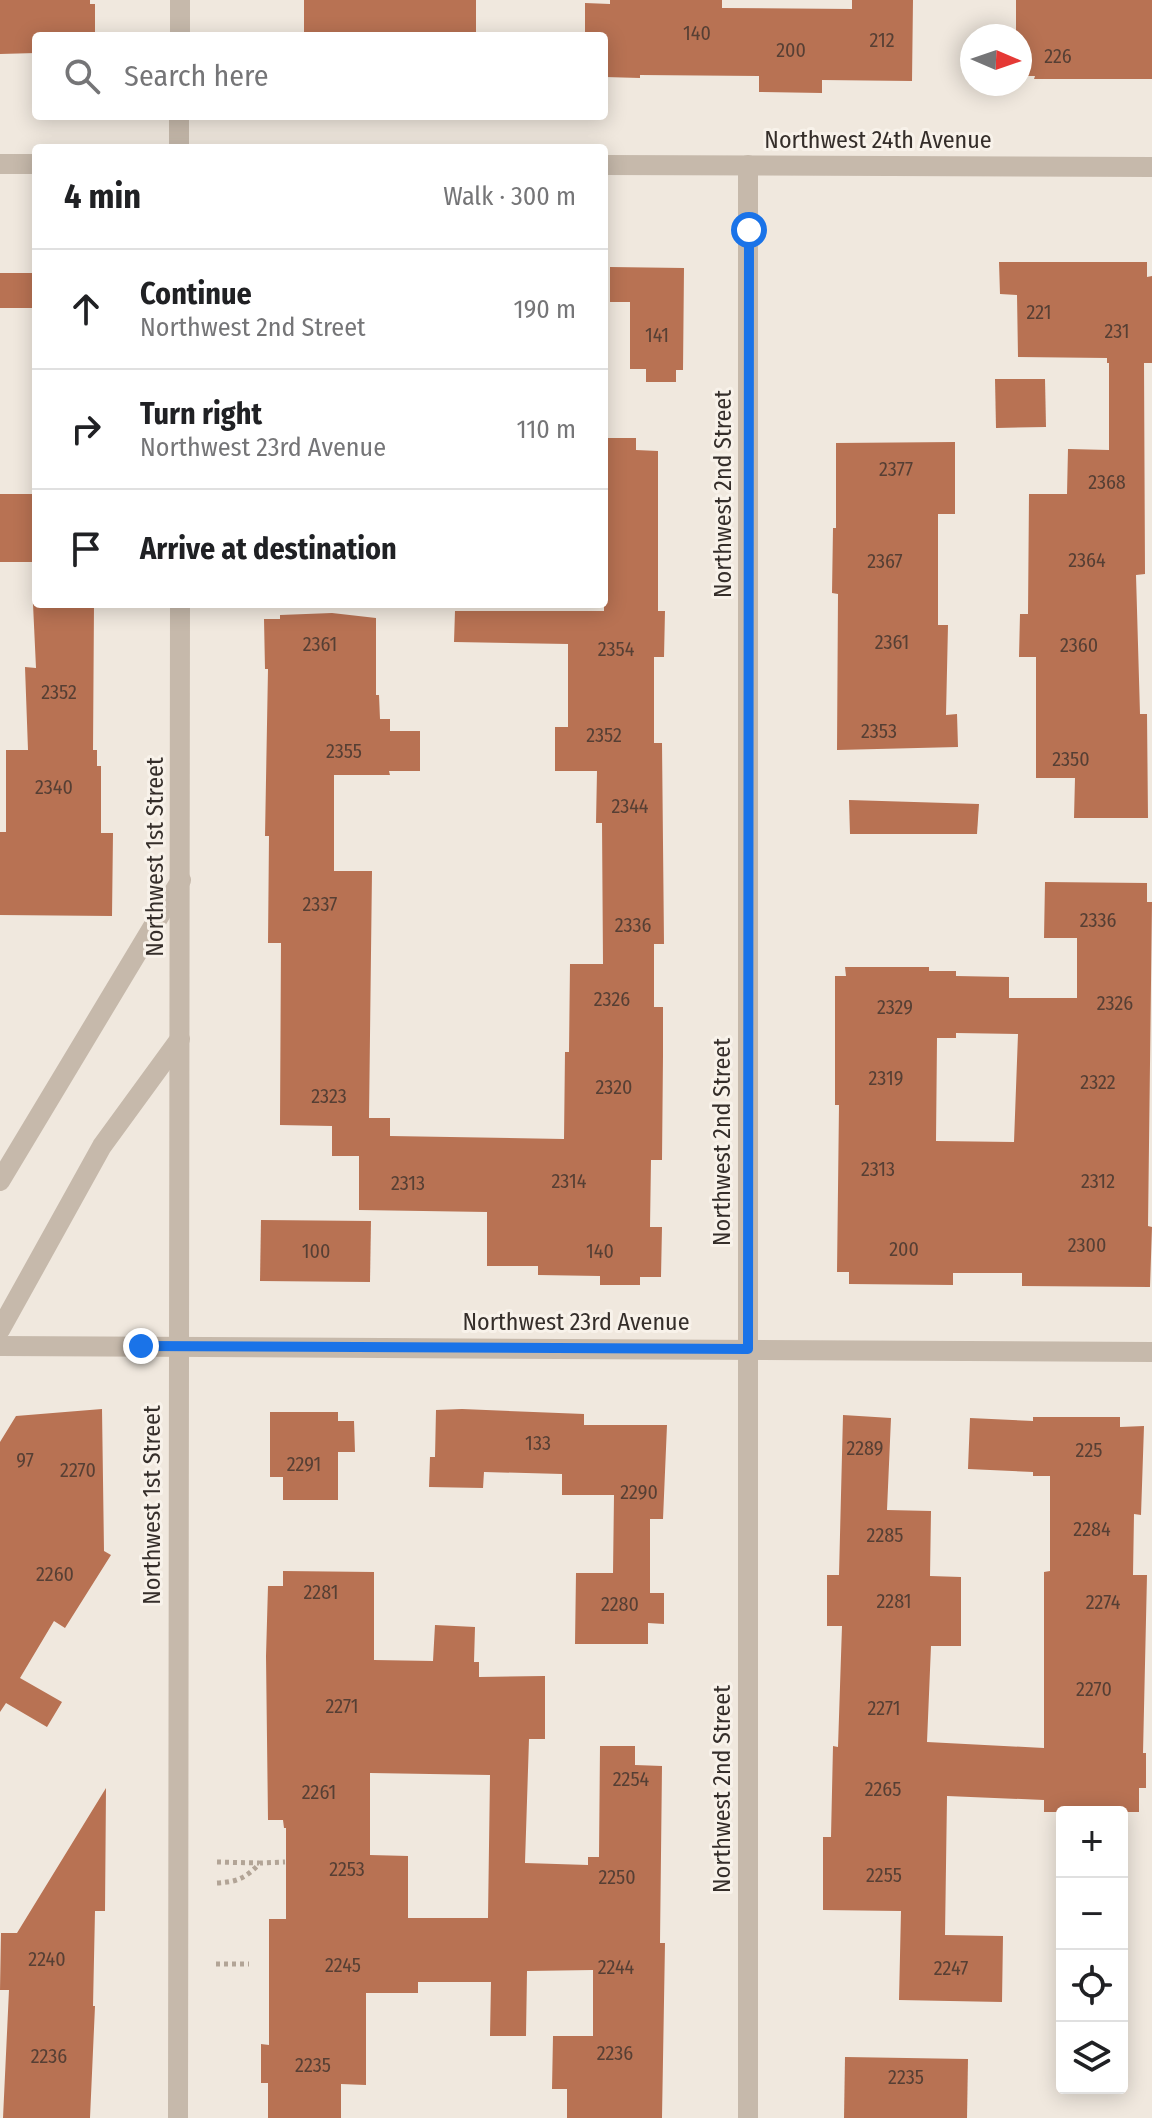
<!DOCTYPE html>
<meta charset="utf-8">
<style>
:root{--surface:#fff;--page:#f6f6f6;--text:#202124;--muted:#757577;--line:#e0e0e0}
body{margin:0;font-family:"Fira Sans Condensed",sans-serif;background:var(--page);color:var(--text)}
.controls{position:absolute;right:24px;bottom:24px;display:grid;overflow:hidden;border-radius:8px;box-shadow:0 4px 20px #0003}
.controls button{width:72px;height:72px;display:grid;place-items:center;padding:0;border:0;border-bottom:2px solid var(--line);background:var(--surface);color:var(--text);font:40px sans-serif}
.compass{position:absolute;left:960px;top:24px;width:72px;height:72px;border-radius:50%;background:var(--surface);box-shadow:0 4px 20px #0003;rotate:92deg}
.stop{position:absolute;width:24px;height:24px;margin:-18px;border:6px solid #1a73e8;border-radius:50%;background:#fff}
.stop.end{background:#1a73e8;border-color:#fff;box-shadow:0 2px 8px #0008}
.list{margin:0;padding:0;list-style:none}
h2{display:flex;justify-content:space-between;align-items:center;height:104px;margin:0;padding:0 32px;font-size:34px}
h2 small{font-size:26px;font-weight:400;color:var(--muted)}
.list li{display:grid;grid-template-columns:52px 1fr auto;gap:24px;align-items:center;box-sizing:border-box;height:120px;padding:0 32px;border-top:2px solid var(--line)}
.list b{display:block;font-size:30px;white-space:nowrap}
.list p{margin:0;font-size:26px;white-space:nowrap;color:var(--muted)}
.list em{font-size:26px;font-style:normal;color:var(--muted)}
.icon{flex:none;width:44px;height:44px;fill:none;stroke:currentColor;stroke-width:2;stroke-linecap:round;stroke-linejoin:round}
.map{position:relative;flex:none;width:1152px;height:2118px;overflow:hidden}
.search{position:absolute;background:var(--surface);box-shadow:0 4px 20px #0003;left:32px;top:32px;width:576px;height:88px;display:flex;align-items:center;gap:20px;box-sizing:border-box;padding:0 28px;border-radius:8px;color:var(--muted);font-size:30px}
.panel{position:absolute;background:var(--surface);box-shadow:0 4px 20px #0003;left:32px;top:144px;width:576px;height:464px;border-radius:8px}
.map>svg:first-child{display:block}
</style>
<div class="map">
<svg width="1152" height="2118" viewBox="0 0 1152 2118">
<rect width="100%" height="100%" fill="#f0e8de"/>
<!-- building -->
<g fill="#b87253" fill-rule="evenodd">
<polygon points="0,0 90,0 90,4 95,4 95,36 36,36 36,53 0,54"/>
<rect x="304" y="0" width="172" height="36"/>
<polygon points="610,0 722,0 722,8 852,9 852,0 913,0 912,81 822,80 822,93 759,92 759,76 640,75 640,78 605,77 604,36 585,36 585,3 610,4"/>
<polygon points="1016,0 1152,0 1152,79 1034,79 1035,76 1020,76 1020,36 1016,36"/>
<polygon points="999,262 1147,262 1147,277 1152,276 1152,363 1144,363 1145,574 1136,575 1140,714 1147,714 1148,818 1074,818 1075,778 1036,778 1036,657 1019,657 1020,614 1028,614 1029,494 1067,494 1068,449 1109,450 1109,363 1107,363 1107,358 1018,357 1017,295 1000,294"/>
<polygon points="610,267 684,268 683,370 676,370 676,382 646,382 646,369 630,369 630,302 610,302"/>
<rect x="0" y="273" width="36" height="35"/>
<polygon points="995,379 1045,379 1046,427 996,428"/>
<polygon points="604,438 636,438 636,450 658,451 658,611 665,611 664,657 654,657 654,743 662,743 664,944 654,944 654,1007 663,1007 663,1056 662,1160 651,1160 650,1227 662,1227 661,1277 640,1277 640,1285 600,1285 600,1276 538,1275 538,1266 487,1266 487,1212 359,1210 359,1156 332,1156 332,1126 280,1125 281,943 268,943 269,836 265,836 268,669 265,669 264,619 280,619 280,615 332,613 376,618 376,695 379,695 380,719 390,719 390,731 420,731 420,771 389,771 390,775 334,775 334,871 372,871 369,1118 390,1118 390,1136 564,1139 565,1052 569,1052 570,964 603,964 602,823 596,823 597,771 555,771 555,727 568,727 568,644 454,642 455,611 604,611"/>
<polygon points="955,442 955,514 938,514 938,625 948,625 946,715 957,714 958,747 837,750 838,594 832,593 833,528 836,528 836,443"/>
<rect x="0" y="494" width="36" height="68"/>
<polygon points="33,604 94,604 93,750 97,750 97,766 101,766 101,833 113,833 112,916 0,915 0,832 6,832 6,750 28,750 25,667 36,668"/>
<polygon points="849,800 979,804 977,834 850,834"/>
<path d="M1045,882L1147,883V902H1152L1148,1226L1152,1227L1150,1287L1022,1286V1273H953V1285L849,1284V1272H837L839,1105H835V976H846L845,967H929V971H956V976L1009,977V998H1077V938H1044ZM956,1033L1018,1034L1014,1142L936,1141L937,1038H956Z"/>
<polygon points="261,1220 371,1221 370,1282 260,1281"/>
<polygon points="102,1409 104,1551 111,1555 65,1628 54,1621 20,1678 62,1702 47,1727 6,1703 0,1712 0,1442 16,1416"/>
<polygon points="462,1409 584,1414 584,1425 667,1425 663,1519 650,1519 650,1593 664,1593 664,1624 648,1623 648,1644 575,1644 576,1573 613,1573 614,1495 562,1495 562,1474 484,1472 483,1488 429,1487 430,1457 435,1457 436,1410"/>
<polygon points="270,1412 338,1412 338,1421 354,1421 355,1452 338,1452 338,1500 283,1500 283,1477 270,1477"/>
<polygon points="843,1415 891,1418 887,1510 931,1511 930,1576 961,1577 961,1646 931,1646 927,1742 1044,1748 1044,1572 1050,1571 1050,1476 1033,1476 1033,1472 968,1469 970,1418 1033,1421 1033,1417 1120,1417 1120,1427 1144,1426 1141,1515 1134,1514 1133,1575 1147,1575 1143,1753 1146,1753 1146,1788 1139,1788 1139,1812 1044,1812 1044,1800 947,1796 945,1935 1003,1936 1002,2002 899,2000 901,1911 823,1910 823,1837 831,1837 833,1746 838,1747 842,1626 827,1626 827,1575 839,1575"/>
<path d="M283,1571L374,1572V1660L433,1661L435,1625L475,1627L474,1662H479V1677L545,1676V1739H529L525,1863L588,1865V1857H599L600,1746H635V1765L662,1766L660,1943H665L662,2118H567V2089H552L553,2036H593V1970L527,1971L526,2036H490L491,1982H418V1993H366V2085L341,2084V2118H268V2083H261V2044L269,2045V1919H286V1828H284L283,1820H268L266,1656L268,1586H283ZM370,1773L490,1775L488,1918H408V1856L370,1855Z"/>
<polygon points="106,1788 105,1911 95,1911 93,2006 95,2006 90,2118 3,2118 9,1990 0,1990 1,1933 17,1933"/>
<polygon points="845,2057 968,2059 967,2118 844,2118"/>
</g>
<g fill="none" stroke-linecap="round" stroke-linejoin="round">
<!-- path -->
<g stroke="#b2a496" stroke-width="5" stroke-dasharray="4 4" stroke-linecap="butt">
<polyline points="217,1862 259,1863"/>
<path d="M217,1883C237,1882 246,1878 260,1863L285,1862"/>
<polyline points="216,1964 249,1964"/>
</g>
<!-- minor -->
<g stroke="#c6b9ab" stroke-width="20">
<polyline points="180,36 180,0"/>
<polyline points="179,148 179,116"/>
<polyline points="0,164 36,164"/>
<polyline points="604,165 1152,167"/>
<polyline points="0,1181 181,880"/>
<polyline points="0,1330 102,1146 180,1039"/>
<polyline points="0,1346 1152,1352"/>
<polyline points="178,2118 180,604"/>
<polyline points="748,2118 748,165"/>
</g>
</g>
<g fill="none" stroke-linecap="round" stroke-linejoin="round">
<!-- route -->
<polyline stroke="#1a73e8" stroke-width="10" points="141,1346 748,1349 749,230"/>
</g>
<g text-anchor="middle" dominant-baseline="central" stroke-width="6" stroke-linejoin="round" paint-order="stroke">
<!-- number labels -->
<g font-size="20" fill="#563f34">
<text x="697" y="33">140</text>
<text x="882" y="40">212</text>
<text x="791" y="50">200</text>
<text x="1058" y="56">226</text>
<text x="1039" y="312">221</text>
<text x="1117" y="331">231</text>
<text x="657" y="335">141</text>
<text x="896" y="469">2377</text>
<text x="1107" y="482">2368</text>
<text x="1087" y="560">2364</text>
<text x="885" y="561">2367</text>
<text x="892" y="642">2361</text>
<text x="320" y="644">2361</text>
<text x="1079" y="645">2360</text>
<text x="616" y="649">2354</text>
<text x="59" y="692">2352</text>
<text x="879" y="731">2353</text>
<text x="604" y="735">2352</text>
<text x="344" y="751">2355</text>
<text x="1071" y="759">2350</text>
<text x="54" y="787">2340</text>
<text x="630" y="806">2344</text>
<text x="320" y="904">2337</text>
<text x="1098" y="920">2336</text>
<text x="633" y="925">2336</text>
<text x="612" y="999">2326</text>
<text x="1115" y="1003">2326</text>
<text x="895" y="1007">2329</text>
<text x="886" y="1078">2319</text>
<text x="1098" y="1082">2322</text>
<text x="614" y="1087">2320</text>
<text x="329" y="1096">2323</text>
<text x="878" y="1169">2313</text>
<text x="569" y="1181">2314</text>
<text x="1098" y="1181">2312</text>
<text x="408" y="1183">2313</text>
<text x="1087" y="1245">2300</text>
<text x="904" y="1249">200</text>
<text x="316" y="1251">100</text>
<text x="600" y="1251">140</text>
<text x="538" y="1443">133</text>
<text x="865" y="1448">2289</text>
<text x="1089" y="1450">225</text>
<text x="25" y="1460">97</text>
<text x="304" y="1464">2291</text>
<text x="78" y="1470">2270</text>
<text x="639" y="1492">2290</text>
<text x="1092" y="1529">2284</text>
<text x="885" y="1535">2285</text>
<text x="55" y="1574">2260</text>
<text x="321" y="1592">2281</text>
<text x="894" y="1601">2281</text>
<text x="1103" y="1602">2274</text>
<text x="620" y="1604">2280</text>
<text x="1094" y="1689">2270</text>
<text x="342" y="1706">2271</text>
<text x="884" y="1708">2271</text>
<text x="631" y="1779">2254</text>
<text x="883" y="1789">2265</text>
<text x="319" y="1792">2261</text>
<text x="347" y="1869">2253</text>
<text x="884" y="1875">2255</text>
<text x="617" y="1877">2250</text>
<text x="47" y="1959">2240</text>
<text x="343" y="1965">2245</text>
<text x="616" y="1967">2244</text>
<text x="951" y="1968">2247</text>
<text x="615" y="2053">2236</text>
<text x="49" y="2056">2236</text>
<text x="313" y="2065">2235</text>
<text x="906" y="2077">2235</text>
</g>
<!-- street labels -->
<g font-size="24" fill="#352e2a" stroke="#f8f2ea">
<text x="878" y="140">Northwest 24th Avenue</text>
<text transform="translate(723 494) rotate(-90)">Northwest 2nd Street</text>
<text transform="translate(155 857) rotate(-90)">Northwest 1st Street</text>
<text transform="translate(722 1142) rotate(-90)">Northwest 2nd Street</text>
<text x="576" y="1322">Northwest 23rd Avenue</text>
<text transform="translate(152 1505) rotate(-90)">Northwest 1st Street</text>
<text transform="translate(722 1789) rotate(-90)">Northwest 2nd Street</text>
</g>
</g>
</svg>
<div class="controls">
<button>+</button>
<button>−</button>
<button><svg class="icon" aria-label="locate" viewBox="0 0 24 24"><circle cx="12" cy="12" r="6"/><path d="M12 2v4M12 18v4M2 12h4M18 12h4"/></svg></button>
<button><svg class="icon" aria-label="layers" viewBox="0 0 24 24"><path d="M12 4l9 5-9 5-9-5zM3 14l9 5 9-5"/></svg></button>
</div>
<svg class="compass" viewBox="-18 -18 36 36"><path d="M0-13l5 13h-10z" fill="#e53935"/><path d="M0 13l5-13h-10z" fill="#757577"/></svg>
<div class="stop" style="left:749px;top:230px"></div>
<div class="stop end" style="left:141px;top:1346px"></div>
<div class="search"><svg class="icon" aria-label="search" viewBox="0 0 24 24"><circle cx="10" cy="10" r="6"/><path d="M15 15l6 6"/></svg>Search here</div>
<section class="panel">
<h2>4 min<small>Walk · 300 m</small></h2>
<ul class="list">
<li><svg class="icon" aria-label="ahead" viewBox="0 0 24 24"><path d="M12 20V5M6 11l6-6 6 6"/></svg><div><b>Continue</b><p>Northwest 2nd Street</p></div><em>190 m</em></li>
<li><svg class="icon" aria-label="right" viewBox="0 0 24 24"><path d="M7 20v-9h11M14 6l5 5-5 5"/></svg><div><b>Turn right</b><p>Northwest 23rd Avenue</p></div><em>110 m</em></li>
<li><svg class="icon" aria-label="arrive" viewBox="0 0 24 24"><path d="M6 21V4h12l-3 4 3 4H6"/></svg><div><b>Arrive at destination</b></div></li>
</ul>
</section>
</div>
